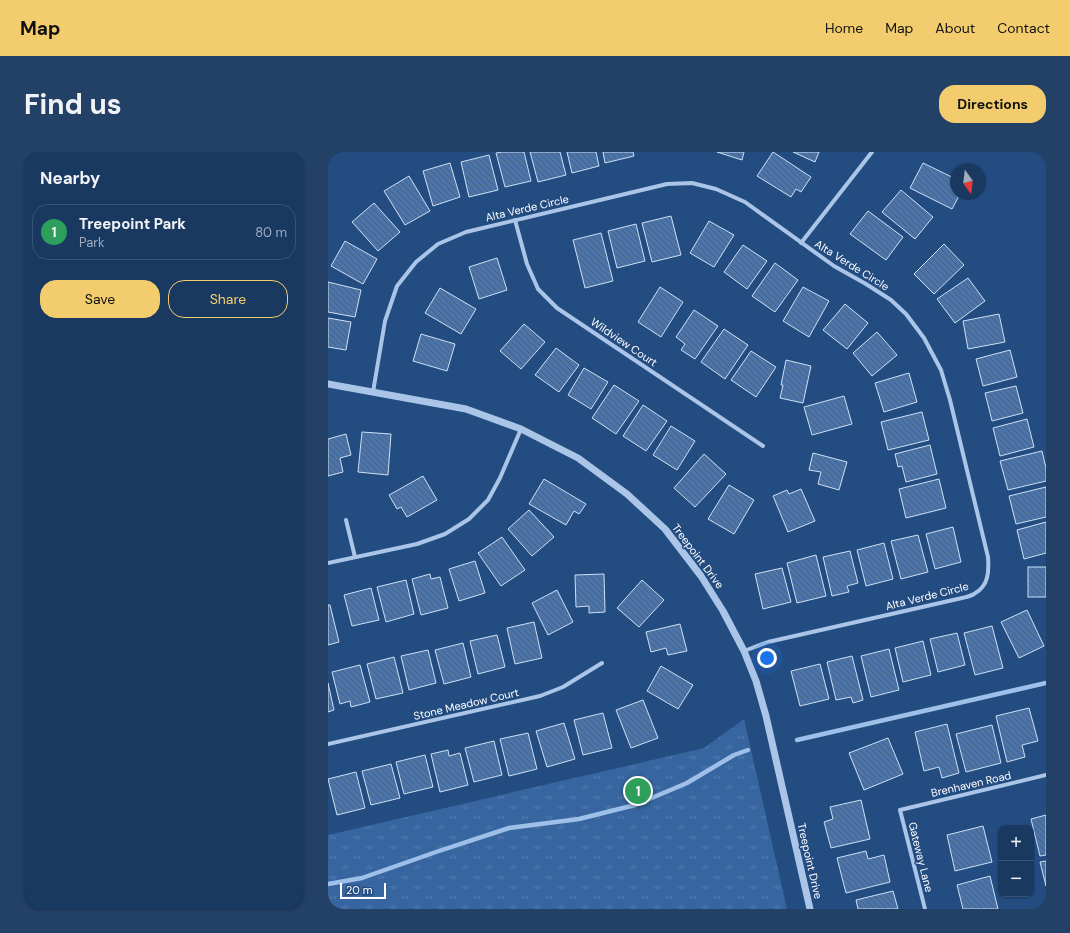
<!DOCTYPE html>
<meta charset="utf-8">
<style>
:root{--surface:#1a3961;--page:#234067;--text:#f1f3f6;--muted:#9facbd;--line:#385376;--accent:#f3cc6d}
body{margin:0;font-family:"DM Sans",sans-serif;background:var(--page);color:var(--text)}
.controls{position:absolute;right:12px;bottom:12px;display:grid;overflow:hidden;border-radius:8px;box-shadow:0 1px 3px #0004}
.controls button{width:36px;height:36px;display:grid;place-items:center;padding:0;border:0;border-bottom:1px solid var(--line);background:var(--surface);color:var(--text);font:20px sans-serif}
.compass{position:absolute;left:622px;top:12px;width:36px;height:36px;border-radius:50%;background:var(--surface);box-shadow:0 1px 3px #0004;rotate:166deg}
.scale{position:absolute;left:12px;bottom:10px;width:46px;box-sizing:border-box;padding-left:4px;border:2px solid #fff;border-top:0;font-size:11px;line-height:14px;white-space:nowrap;color:#fff;-webkit-text-stroke:3px #234c81;paint-order:stroke}
.you{position:absolute;left:439px;top:506px;width:14px;height:14px;margin:-10px;border:3px solid #fff;border-radius:50%;background:#1a73e8;box-shadow:0 0 0 6px #1a73e833}
.badge{display:grid;place-items:center;width:26px;height:26px;border-radius:50%;background:var(--accent);color:#fff;font-size:13px;font-weight:700}
.pin{position:absolute;translate:-50% -50%;border:2px solid #fff;box-shadow:0 1px 4px #0006}
.list{margin:0;padding:0;list-style:none}
h2{display:flex;justify-content:space-between;align-items:center;height:52px;margin:0;padding:0 16px;font-size:17px}
h2 small{font-size:13px;font-weight:400;color:var(--muted)}
.list li{display:grid;grid-template-columns:26px 1fr auto;gap:12px;align-items:center;box-sizing:border-box;height:56px;margin:0 8px 8px;padding:0 8px;border:1px solid var(--line);border-radius:16px}
.list b{display:block;font-size:15px;white-space:nowrap}
.list p{margin:0;font-size:13px;white-space:nowrap;color:var(--muted)}
.list em{font-size:13px;font-style:normal;color:var(--muted)}
.actions{display:flex;gap:8px;padding:12px 16px}
.actions a{flex:1;padding:9px 0;border:1px solid var(--accent);border-radius:16px;text-align:center;font-size:14px;color:var(--accent)}
.actions .main{background:var(--accent);color:#111}
.map{position:relative;flex:none;width:718px;height:757px;overflow:hidden;border-radius:16px}
header{display:flex;align-items:center;gap:24px;box-sizing:border-box;height:56px;padding:0 20px;background:var(--accent);color:#111}
header strong{font-size:19px}
nav{display:flex;gap:22px;margin-inline-start:auto;font-size:14px}
.intro{display:flex;align-items:center;justify-content:space-between;box-sizing:border-box;height:96px;padding:0 24px}
h1{margin:0;font-size:28px}
.button{padding:10px 18px;border-radius:16px;background:var(--accent);color:#111;font-size:14px;font-weight:700}
main{display:flex;gap:24px;padding:0 24px}
aside{flex:1;background:var(--surface);border-radius:16px;box-shadow:0 1px 3px #0004}
.map>svg:first-child{display:block}
</style>
<header>
<strong>Map</strong>
<nav><a>Home</a><a>Map</a><a>About</a><a>Contact</a></nav>
</header>
<div class="intro"><h1>Find us</h1><a class="button">Directions</a></div>
<main>
<aside>
<h2>Nearby<small></small></h2>
<ul class="list">
<li><span class="badge" style="background:#2e9e5b">1</span><div><b>Treepoint Park</b><p>Park</p></div><em>80 m</em></li>
</ul>
<div class="actions"><a class="main">Save</a><a>Share</a></div>
</aside>
<div class="map">
<svg width="718" height="757" viewBox="0 0 718 757">
<defs>
<pattern id="park-tufts" width="24" height="20" patternUnits="userSpaceOnUse"><rect width="24" height="20" fill="#37659f"/><path d="M3 7l-1-3M5 7V3M7 7l1-3M15 17l-1-3M17 17v-4M19 17l1-3" fill="none" stroke="#557cad"/></pattern>
<pattern id="building-back-hatch" width="6" height="6" patternUnits="userSpaceOnUse"><rect width="6" height="6" fill="#4b75aa"/><path d="M-1 5l2 2M0 0l6 6M5-1l2 2" fill="none" stroke="#4c607b"/></pattern>
</defs>
<rect width="100%" height="100%" fill="#234c81"/>
<!-- park -->
<polygon fill="url(#park-tufts)" points="416,567 459,757 0,757 0,683 376,596"/>
<g fill="none" stroke-linecap="round" stroke-linejoin="round">
<!-- stream -->
<g stroke="#9ec0e8" stroke-width="4.5">
<polyline points="469,588 718,531"/>
<polyline points="0,732 34,726 108,700 181,676 251,667 307,653 359,631 406,603 420,598"/>
</g>
</g>
<!-- building -->
<g fill="url(#building-back-hatch)" stroke="#cee0f6">
<polygon points="174,0 196,0 203,29 177,35 168,1"/>
<polygon points="202,0 232,0 238,23 210,30"/>
<polygon points="239,0 268,0 271,14 244,21"/>
<polygon points="275,0 305,0 306,4 277,11"/>
<polygon points="389,0 416,0 414,8"/>
<polygon points="445,0 483,25 473,40 468,37 463,45 429,24"/>
<polygon points="465,0 491,0 487,10"/>
<polygon points="161,3 170,38 141,45 133,10"/>
<polygon points="122,11 132,45 105,54 95,19"/>
<polygon points="595,11 628,27 628,42 632,42 624,57 582,36"/>
<polygon points="81,24 102,59 77,73 56,39"/>
<polygon points="573,38 605,65 587,87 554,60"/>
<polygon points="46,51 72,80 50,99 24,70"/>
<polygon points="540,59 575,85 558,108 522,82"/>
<polygon points="343,64 353,103 324,110 314,71"/>
<polygon points="381,69 406,83 386,115 362,101"/>
<polygon points="308,72 317,109 289,116 280,79"/>
<polygon points="273,81 285,129 257,136 245,88"/>
<polygon points="17,89 49,107 35,132 3,114"/>
<polygon points="616,92 636,113 606,142 586,122"/>
<polygon points="415,93 439,109 419,137 396,120"/>
<polygon points="169,106 179,138 151,147 141,115"/>
<polygon points="447,111 470,128 447,160 424,144"/>
<polygon points="640,126 657,149 627,171 609,147"/>
<polygon points="0,130 33,138 27,165 0,160"/>
<polygon points="332,135 355,150 333,185 310,170"/>
<polygon points="475,135 501,149 481,185 455,169"/>
<polygon points="112,136 148,157 133,182 97,161"/>
<polygon points="517,152 540,171 519,197 495,178"/>
<polygon points="366,158 390,174 367,207 353,198 357,192 348,185"/>
<polygon points="671,162 677,190 640,197 635,169"/>
<polygon points="0,166 23,170 18,198 0,195"/>
<polygon points="196,172 217,190 193,217 172,199"/>
<polygon points="396,177 420,193 397,227 373,210"/>
<polygon points="549,180 569,203 544,224 525,201"/>
<polygon points="93,182 127,192 119,219 85,209"/>
<polygon points="228,196 251,213 231,240 207,223"/>
<polygon points="682,198 689,225 655,234 648,207"/>
<polygon points="423,199 448,215 428,245 403,228"/>
<polygon points="458,208 483,214 475,251 452,246 455,233 453,233"/>
<polygon points="256,216 280,230 263,257 240,243"/>
<polygon points="581,221 589,250 556,260 547,231"/>
<polygon points="286,233 311,249 288,282 264,266"/>
<polygon points="688,234 695,261 664,269 657,241"/>
<polygon points="516,244 524,272 484,283 476,255"/>
<polygon points="315,253 339,269 318,299 295,284"/>
<polygon points="594,260 601,288 560,298 553,270"/>
<polygon points="699,267 706,295 672,304 665,276"/>
<polygon points="343,274 367,289 349,318 325,303"/>
<polygon points="34,280 63,282 60,323 30,320"/>
<polygon points="18,282 23,303 12,306 15,320 0,324 0,287"/>
<polygon points="602,293 609,322 578,330 574,314 570,315 567,302"/>
<polygon points="714,299 718,316 718,329 680,338 672,309"/>
<polygon points="485,301 519,310 511,338 490,332 493,320 481,318"/>
<polygon points="376,302 398,322 367,355 346,336"/>
<polygon points="95,324 109,348 79,365 73,355 69,357 61,343"/>
<polygon points="216,327 258,352 251,362 246,359 238,373 201,352"/>
<polygon points="611,327 618,356 578,366 571,337"/>
<polygon points="401,333 426,348 406,382 380,367"/>
<polygon points="718,335 718,365 688,372 681,344"/>
<polygon points="473,337 487,369 460,380 445,344 459,338 461,342"/>
<polygon points="201,358 226,385 204,404 180,377"/>
<polygon points="718,370 718,401 696,407 689,378"/>
<polygon points="625,375 633,410 607,417 598,382"/>
<polygon points="590,383 600,420 573,427 563,389"/>
<polygon points="174,385 197,418 173,434 150,401"/>
<polygon points="556,391 565,427 538,434 529,398"/>
<polygon points="522,399 530,431 519,434 521,440 504,444 495,405"/>
<polygon points="488,403 498,444 469,451 459,411"/>
<polygon points="147,409 157,441 131,449 121,417"/>
<rect x="700" y="415" width="18" height="30"/>
<polygon points="454,416 463,450 435,457 427,422"/>
<polygon points="102,422 103,427 112,425 120,456 93,463 84,427"/>
<polygon points="276,422 277,460 261,461 261,454 248,455 247,423"/>
<polygon points="78,428 86,462 58,470 49,435"/>
<polygon points="314,428 336,448 311,475 289,456"/>
<polygon points="43,436 51,468 24,474 16,443"/>
<polygon points="229,438 245,470 220,483 204,451"/>
<polygon points="0,453 2,453 11,490 0,493"/>
<polygon points="699,458 716,494 691,506 673,470"/>
<polygon points="206,470 214,506 187,512 179,476"/>
<polygon points="352,472 359,499 340,503 338,496 323,500 318,480"/>
<polygon points="664,474 675,516 647,523 636,481"/>
<polygon points="629,481 637,513 610,520 602,487"/>
<polygon points="169,483 177,515 150,522 142,489"/>
<polygon points="595,489 603,523 575,530 567,496"/>
<polygon points="135,491 143,525 116,532 107,498"/>
<polygon points="561,497 571,538 543,545 533,504"/>
<polygon points="100,498 108,531 81,538 73,504"/>
<polygon points="524,504 535,548 525,551 523,545 508,548 499,510"/>
<polygon points="66,505 75,541 48,547 39,512"/>
<polygon points="492,512 501,547 472,554 463,519"/>
<polygon points="32,513 42,550 23,555 22,549 12,552 4,520"/>
<polygon points="333,514 365,533 350,557 319,539"/>
<polygon points="0,531 6,558 0,560"/>
<polygon points="315,548 330,586 303,596 288,558"/>
<polygon points="701,556 710,589 694,593 697,605 679,610 668,564"/>
<polygon points="275,561 284,596 255,603 246,568"/>
<polygon points="236,571 247,607 219,615 208,579"/>
<polygon points="619,572 631,621 614,626 611,615 596,619 587,580"/>
<polygon points="664,573 673,611 638,620 628,582"/>
<polygon points="200,581 209,617 181,624 172,587"/>
<polygon points="560,586 575,622 536,638 521,601"/>
<polygon points="166,589 174,623 146,630 137,596"/>
<polygon points="120,598 121,604 132,601 140,633 112,640 103,602"/>
<polygon points="97,603 105,635 76,642 68,610"/>
<polygon points="63,612 72,646 43,653 34,619"/>
<polygon points="28,620 37,656 9,663 0,627"/>
<polygon points="533,648 542,687 503,696 496,670 505,667 502,655"/>
<polygon points="718,663 718,703 712,704 703,667"/>
<polygon points="655,674 664,710 627,719 619,683"/>
<polygon points="538,699 540,707 556,703 562,730 518,741 509,706"/>
<polygon points="718,709 718,734 712,710"/>
<polygon points="662,724 670,757 635,757 629,733"/>
<polygon points="565,739 570,757 530,757 528,748"/>
</g>
<g fill="none" stroke-linecap="round" stroke-linejoin="round">
<!-- minor -->
<g stroke="#aac5e7" stroke-width="4">
<polyline points="187,68 199,112 210,137 229,156 435,294"/>
<polyline points="473,91 544,0"/>
<path d="M45,240L57,169L69,134L88,110L110,92L138,80L339,32L364,31L388,37L417,50L506,114L538,132L563,148L578,162L596,186L613,218L622,248L660,405C661,419 661,434 646,442C643,444 638,445 634,446L440,490L416,499"/>
<polyline points="18,368 27,405"/>
<polyline points="0,411 89,392 117,382 141,367 160,348 172,326 193,277"/>
<polyline points="0,592 212,544 235,535 274,511"/>
<polyline points="597,757 572,658 718,623"/>
</g>
<!-- tertiary -->
<polyline stroke="#aac5e7" stroke-width="7" points="0,232 138,257 193,277 250,306 299,342 337,377 373,424 395,459 416,499 428,529 438,564 482,757"/>
</g>
<g text-anchor="middle" dominant-baseline="central" stroke-width="3" stroke-linejoin="round" paint-order="stroke">
<!-- street labels -->
<g font-size="11" fill="#fff" stroke="#234c81">
<text transform="translate(199 56) rotate(-13)">Alta Verde Circle</text>
<text transform="translate(524 113) rotate(32)">Alta Verde Circle</text>
<text transform="translate(296 190) rotate(34)">Wildview Court</text>
<text transform="translate(370 404) rotate(53)">Treepoint Drive</text>
<text transform="translate(599 444) rotate(-14)">Alta Verde Circle</text>
<text transform="translate(138 552) rotate(-13)">Stone Meadow Court</text>
<text transform="translate(643 632) rotate(-13)">Brenhaven Road</text>
<text transform="translate(593 705) rotate(76)">Gateway Lane</text>
<text transform="translate(482 709) rotate(77)">Treepoint Drive</text>
</g>
</g>
</svg>
<div class="controls">
<button>+</button>
<button>−</button>
</div>
<svg class="compass" viewBox="-18 -18 36 36"><path d="M0-13l5 13h-10z" fill="#e53935"/><path d="M0 13l5-13h-10z" fill="#9facbd"/></svg>
<div class="scale">20 m</div>
<div class="you"></div>
<div class="pin badge" style="left:310px;top:639px;background:#2e9e5b">1</div>
</div>
</main>
